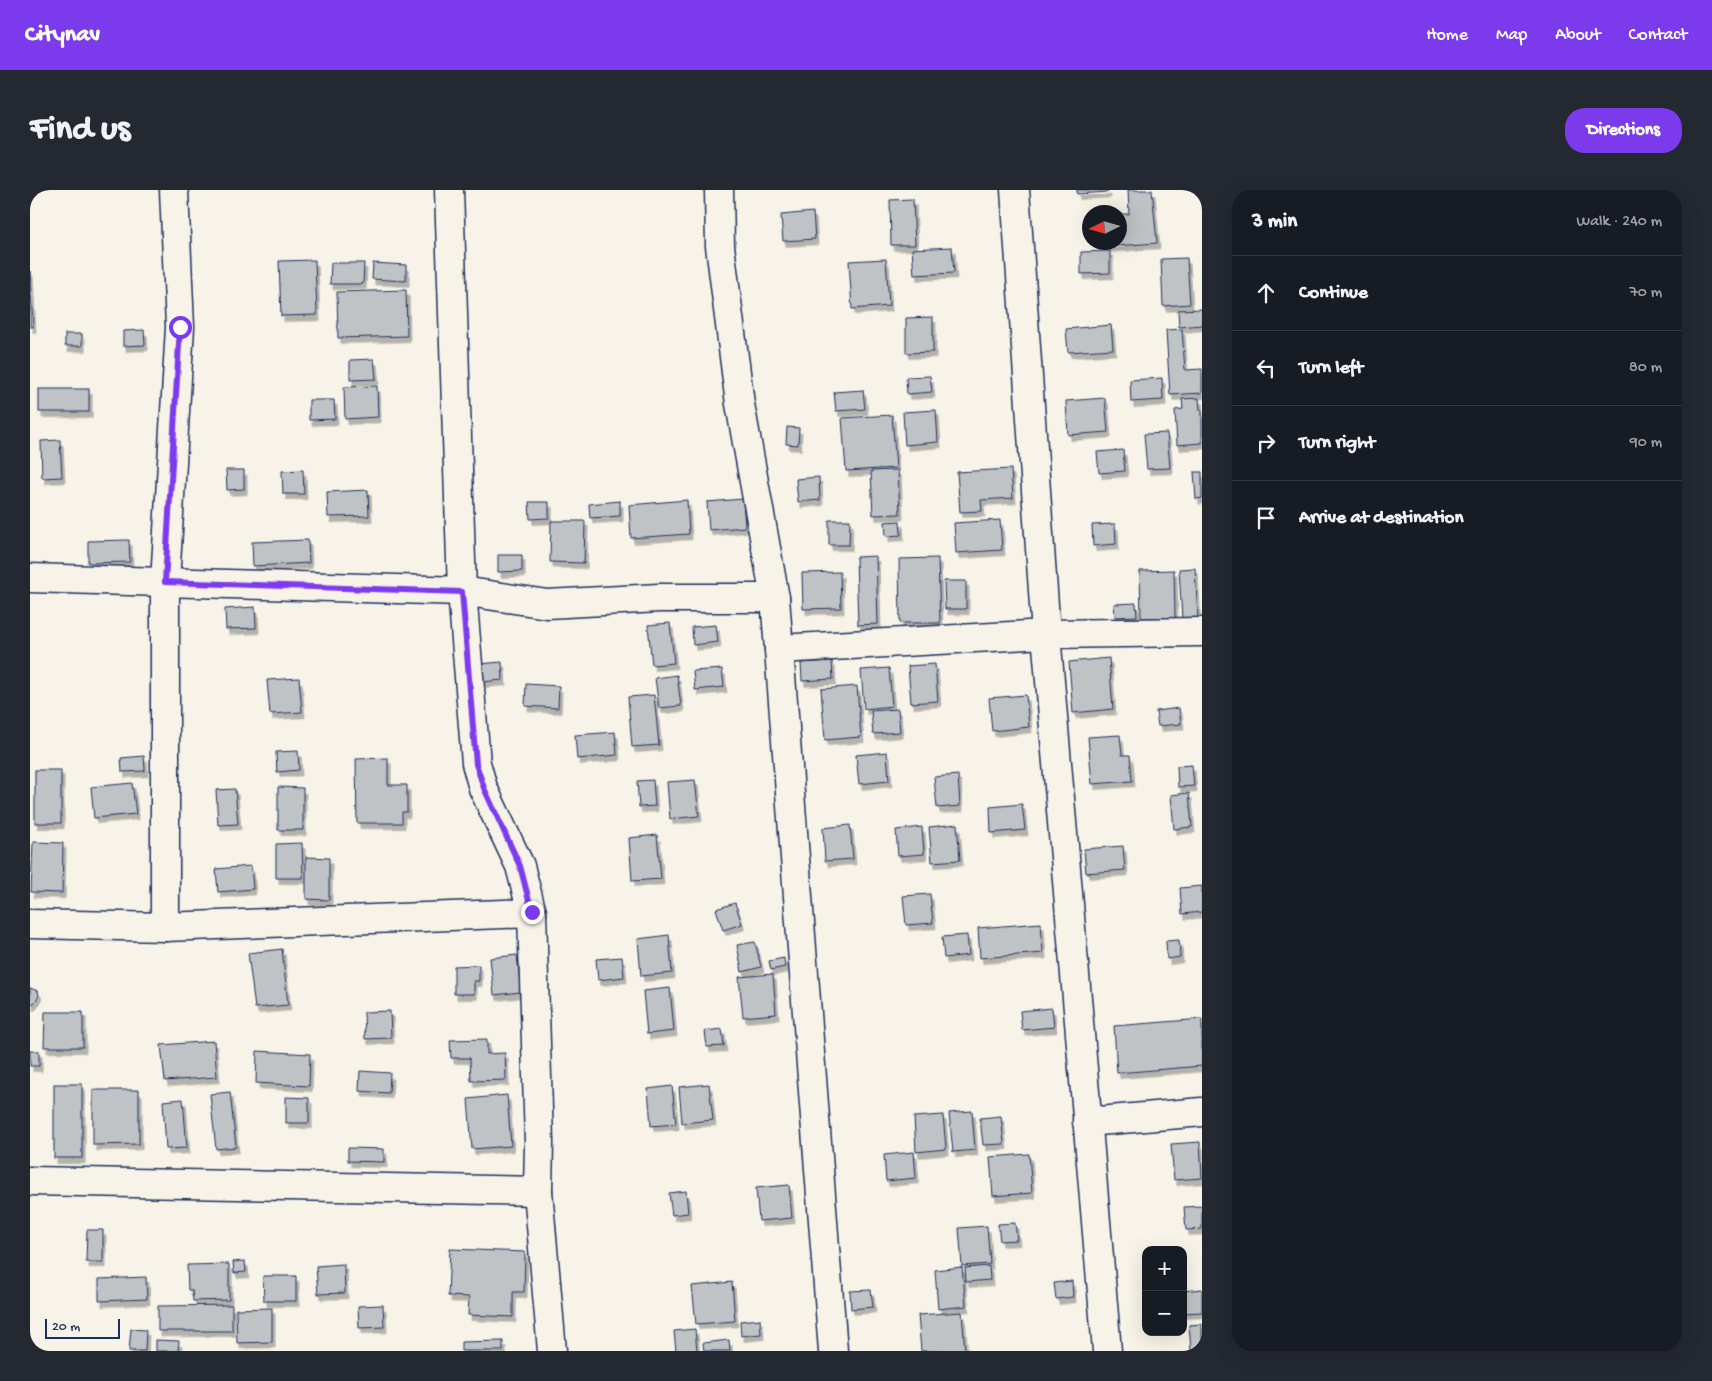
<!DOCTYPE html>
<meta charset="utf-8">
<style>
:root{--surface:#171b24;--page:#242831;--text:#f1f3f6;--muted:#9ea1a6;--line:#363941;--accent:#7c3aed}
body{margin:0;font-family:"Gochi Hand",sans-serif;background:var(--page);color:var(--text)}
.controls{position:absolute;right:15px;bottom:15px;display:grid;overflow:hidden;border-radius:10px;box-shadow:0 5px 20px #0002}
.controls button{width:45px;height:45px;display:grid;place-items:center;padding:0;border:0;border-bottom:1px solid var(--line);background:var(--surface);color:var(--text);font:25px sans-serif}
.compass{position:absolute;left:1052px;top:15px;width:45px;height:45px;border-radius:50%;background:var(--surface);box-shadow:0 5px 20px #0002;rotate:265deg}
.scale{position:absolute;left:15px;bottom:12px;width:75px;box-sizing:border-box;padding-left:5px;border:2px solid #1b2f5e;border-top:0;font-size:14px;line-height:18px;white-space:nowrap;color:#1b2f5e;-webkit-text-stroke:4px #f7f3e8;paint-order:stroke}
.stop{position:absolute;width:15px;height:15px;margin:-11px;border:4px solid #7c3aed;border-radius:50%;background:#fff}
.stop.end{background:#7c3aed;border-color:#fff;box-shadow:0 1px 5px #0008}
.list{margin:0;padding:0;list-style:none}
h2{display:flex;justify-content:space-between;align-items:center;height:65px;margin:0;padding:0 20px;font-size:21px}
h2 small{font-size:16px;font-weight:400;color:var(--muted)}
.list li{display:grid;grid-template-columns:32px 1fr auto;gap:15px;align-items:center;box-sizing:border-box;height:75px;padding:0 20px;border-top:1px solid var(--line)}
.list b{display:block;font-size:19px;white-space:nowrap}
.list em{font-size:16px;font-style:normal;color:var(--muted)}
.icon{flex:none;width:28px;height:28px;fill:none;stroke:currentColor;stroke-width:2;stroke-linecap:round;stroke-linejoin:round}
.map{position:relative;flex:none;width:1172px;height:1161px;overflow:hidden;border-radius:20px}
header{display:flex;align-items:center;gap:30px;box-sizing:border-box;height:70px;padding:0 25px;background:var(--accent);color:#fff}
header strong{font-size:24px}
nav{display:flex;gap:28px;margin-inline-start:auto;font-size:18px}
.intro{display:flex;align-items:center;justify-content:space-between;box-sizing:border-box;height:120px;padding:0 30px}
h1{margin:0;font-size:35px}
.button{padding:12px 22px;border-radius:20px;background:var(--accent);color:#fff;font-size:18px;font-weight:700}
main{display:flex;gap:30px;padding:0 30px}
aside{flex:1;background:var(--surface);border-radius:20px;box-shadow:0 5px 20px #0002}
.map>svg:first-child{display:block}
</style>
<header>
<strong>Citynav</strong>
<nav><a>Home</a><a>Map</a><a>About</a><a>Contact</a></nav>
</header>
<div class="intro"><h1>Find us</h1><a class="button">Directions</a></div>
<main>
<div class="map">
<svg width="1172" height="1161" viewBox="0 0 1172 1161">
<defs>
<filter id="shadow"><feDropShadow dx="3" dy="5.5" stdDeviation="0" flood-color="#0004"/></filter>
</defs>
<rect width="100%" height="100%" fill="#f7f3e8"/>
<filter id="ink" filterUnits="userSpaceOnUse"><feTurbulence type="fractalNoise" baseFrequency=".02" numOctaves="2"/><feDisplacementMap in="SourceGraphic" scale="10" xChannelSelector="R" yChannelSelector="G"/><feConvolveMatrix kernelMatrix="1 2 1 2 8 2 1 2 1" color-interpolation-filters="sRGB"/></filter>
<g filter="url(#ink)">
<!-- building -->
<g fill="#c0c3c5" stroke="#1b2f5e" filter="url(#shadow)">
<polygon points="1047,0 1078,0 1078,2 1047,4"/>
<polygon points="1098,0 1122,0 1127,53 1071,57 1071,52 1090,52 1090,24 1099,24"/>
<polygon points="883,9 885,55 861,55 860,10"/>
<polygon points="783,22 785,49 753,51 751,25"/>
<polygon points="922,57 924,83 884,85 882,59"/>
<polygon points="1080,61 1080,83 1051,84 1051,62"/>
<polygon points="1157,68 1160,114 1133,116 1131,69"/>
<polygon points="856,69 859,116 822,119 819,71"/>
<polygon points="285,70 287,125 251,126 249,71"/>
<polygon points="301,73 334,73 333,94 300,94"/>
<polygon points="343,73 376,75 376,91 342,89"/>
<polygon points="0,81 3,137 0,137"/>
<polygon points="376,100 377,146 308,148 307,102"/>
<polygon points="1172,119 1172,135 1149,137 1148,120"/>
<polygon points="903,127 903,162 876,163 876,128"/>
<polygon points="1081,135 1083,159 1038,162 1036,139"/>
<polygon points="1152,139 1155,180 1172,179 1172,203 1140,205 1136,140"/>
<polygon points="114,140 115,155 93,156 93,141"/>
<rect x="35" y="144" width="17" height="12"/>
<polygon points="344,169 346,189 320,190 320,170"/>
<polygon points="900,186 902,202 877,204 876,187"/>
<polygon points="1132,188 1133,210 1101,212 1100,190"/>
<polygon points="347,196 348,227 315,229 314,197"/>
<rect x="9" y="199" width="50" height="23"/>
<polygon points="833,200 835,219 806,221 804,202"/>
<polygon points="1075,208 1078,242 1038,245 1036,211"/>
<polygon points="1169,208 1170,220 1172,220 1172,253 1147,255 1145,220 1153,219 1152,209"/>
<polygon points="279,210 304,210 305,229 279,230"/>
<polygon points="906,220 908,252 875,255 873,222"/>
<polygon points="862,225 866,278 816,281 812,228"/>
<polygon points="757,237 769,238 768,255 756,254"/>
<polygon points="1137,243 1140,278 1117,279 1114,244"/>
<polygon points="30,250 32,287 12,288 11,251"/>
<polygon points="1093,260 1095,281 1069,283 1067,262"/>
<polygon points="981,279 983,308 951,310 952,321 930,322 927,282"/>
<polygon points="196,280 214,280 214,299 197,300"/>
<polygon points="273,280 274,304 253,304 252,281"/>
<polygon points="868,280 870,324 843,325 841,281"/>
<polygon points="1164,282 1172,282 1172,308 1166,309"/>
<polygon points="789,287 790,310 768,312 766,289"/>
<polygon points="338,300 339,326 298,327 297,302"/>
<polygon points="713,309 715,337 679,340 677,312"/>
<polygon points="657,310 659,344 601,348 599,315"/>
<polygon points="590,311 590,326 560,328 559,314"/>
<polygon points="499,312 519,312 519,328 500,329"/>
<polygon points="799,330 820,330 819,355 799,355"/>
<polygon points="970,330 972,360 926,363 924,333"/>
<polygon points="521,331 555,331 554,373 520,372"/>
<polygon points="870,331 871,345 856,346 855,332"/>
<polygon points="1085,334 1086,354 1063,356 1062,335"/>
<polygon points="99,350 100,372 58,373 58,351"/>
<polygon points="278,350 279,373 223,376 222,352"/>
<polygon points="468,365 492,365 492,381 468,382"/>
<polygon points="846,366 848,434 828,435 826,367"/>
<polygon points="908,368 910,433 870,433 869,369"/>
<polygon points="1165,378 1168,428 1152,429 1149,379"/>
<polygon points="1144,380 1145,428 1111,428 1110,381"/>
<polygon points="810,382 811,418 773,419 772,383"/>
<polygon points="914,391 936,391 936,419 915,419"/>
<polygon points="1106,413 1107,426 1085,427 1084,414"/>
<polygon points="225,417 226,438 196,439 195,419"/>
<polygon points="640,433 644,473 622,475 618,435"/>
<polygon points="686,435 688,452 663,455 662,437"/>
<polygon points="1079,468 1083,519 1043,523 1039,472"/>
<polygon points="802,471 803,489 772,491 771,473"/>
<polygon points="472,472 473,490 451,492 449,474"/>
<polygon points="905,474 908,511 881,513 878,476"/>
<polygon points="859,478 862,516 834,519 831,480"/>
<polygon points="692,479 694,497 665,500 663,481"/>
<polygon points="647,485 651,516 629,518 625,488"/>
<polygon points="269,488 272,522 240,524 237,490"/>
<polygon points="496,494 529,496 528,518 495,516"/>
<polygon points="827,496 831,547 795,550 791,499"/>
<polygon points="624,505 629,555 602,557 598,507"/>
<polygon points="996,505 999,537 962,541 959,508"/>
<polygon points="1149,518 1151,534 1128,536 1126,521"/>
<polygon points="868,519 870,542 843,544 841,521"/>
<polygon points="585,542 587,565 547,569 545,545"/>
<polygon points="1090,545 1092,565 1100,565 1102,591 1062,594 1058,547"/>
<polygon points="268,561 269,580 247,582 246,562"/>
<polygon points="857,562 859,591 829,594 826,565"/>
<polygon points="114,566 115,581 92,582 91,568"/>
<polygon points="358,568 358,595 377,595 377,622 372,622 372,633 327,633 326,569"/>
<polygon points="1162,575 1164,596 1148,597 1147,576"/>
<rect x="5" y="580" width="26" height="53"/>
<polygon points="928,585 930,616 907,618 904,587"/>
<polygon points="623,590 625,616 609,617 607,591"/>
<polygon points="665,590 669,626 640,629 637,592"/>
<polygon points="102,593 106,624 64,628 61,597"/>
<polygon points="248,597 273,598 273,640 248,640"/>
<polygon points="205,599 208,634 188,635 186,600"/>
<polygon points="1159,603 1162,637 1144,639 1141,605"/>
<polygon points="992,614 995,640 961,643 960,617"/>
<polygon points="927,634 930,670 902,672 899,637"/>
<polygon points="820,635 823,669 795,671 793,638"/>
<polygon points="892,637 894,664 868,666 866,640"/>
<polygon points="627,645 631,689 602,691 599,648"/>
<polygon points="3,652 33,653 32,703 1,702"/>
<polygon points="272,653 273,688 246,688 246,654"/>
<polygon points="1093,656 1095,680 1056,683 1054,659"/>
<polygon points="276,667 299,668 299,710 276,709"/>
<polygon points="221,676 223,699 188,702 186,679"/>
<polygon points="1172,696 1172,722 1152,724 1150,698"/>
<polygon points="900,704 903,733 876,735 873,706"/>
<polygon points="705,713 712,734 693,740 686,719"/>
<polygon points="1011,733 1013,763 950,768 948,738"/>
<polygon points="639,745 642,783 611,786 608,749"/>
<polygon points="937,745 939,765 914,768 912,747"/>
<polygon points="1149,750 1150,767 1137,769 1136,751"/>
<polygon points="725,752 731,777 712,782 707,755"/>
<polygon points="252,759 258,815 225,818 218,763"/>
<polygon points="487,765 491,802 464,805 460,768"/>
<polygon points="592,767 594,787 568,790 566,769"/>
<polygon points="754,768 755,777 741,780 739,771"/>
<polygon points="449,775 449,791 444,791 444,804 424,804 424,776"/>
<polygon points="743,784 746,824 713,827 709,787"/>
<polygon points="0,798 8,801 9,806 3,814 0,815"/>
<polygon points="640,798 644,841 617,844 613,801"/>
<polygon points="1022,818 1024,837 992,840 990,821"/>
<polygon points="360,821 361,848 335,849 334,822"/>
<polygon points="15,822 53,822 53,857 14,857"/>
<polygon points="1172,829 1172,876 1087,883 1084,836"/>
<polygon points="692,839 694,856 677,857 675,841"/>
<polygon points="457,849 457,864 475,863 476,890 441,891 440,868 421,868 420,850"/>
<polygon points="184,851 187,887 135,891 131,855"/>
<rect x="0" y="861" width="9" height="15"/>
<polygon points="227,861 280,864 279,896 226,893"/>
<polygon points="330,881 360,883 359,903 329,901"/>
<rect x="24" y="894" width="28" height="74"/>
<polygon points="679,894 683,930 652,933 649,897"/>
<polygon points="642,896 646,934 621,936 618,899"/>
<polygon points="63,900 109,900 109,954 63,955"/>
<polygon points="200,902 206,957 186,959 180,904"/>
<polygon points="477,905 481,956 442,959 438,909"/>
<polygon points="256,907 279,908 279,933 256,933"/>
<polygon points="153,909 157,958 136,959 133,911"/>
<polygon points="942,921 945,960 923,962 919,923"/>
<polygon points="913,925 916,959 886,962 884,927"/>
<polygon points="971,926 974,954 953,955 950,928"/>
<polygon points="1170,952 1172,988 1144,990 1141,954"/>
<polygon points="318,958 354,959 354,972 318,971"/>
<polygon points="884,962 886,988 856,991 854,965"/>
<polygon points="999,964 1002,1003 963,1006 960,967"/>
<polygon points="759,995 762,1028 729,1031 726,998"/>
<polygon points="656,1001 658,1023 642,1025 639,1003"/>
<polygon points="1172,1016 1172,1039 1156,1040 1154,1017"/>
<polygon points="985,1033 987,1050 970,1051 968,1034"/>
<polygon points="957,1036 960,1074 932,1076 929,1038"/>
<polygon points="57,1040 73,1040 73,1072 56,1072"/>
<polygon points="420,1059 495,1062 494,1102 483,1102 483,1127 438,1125 439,1107 418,1106"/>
<polygon points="215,1071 216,1082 204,1083 203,1072"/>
<polygon points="199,1074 199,1110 163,1111 162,1100 158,1100 157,1075"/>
<polygon points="314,1074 315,1103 288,1104 286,1076"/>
<polygon points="959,1076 960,1090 936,1092 935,1078"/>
<polygon points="932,1077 936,1116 908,1119 905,1080"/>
<polygon points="233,1086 266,1086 266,1111 234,1111"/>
<polygon points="116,1087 117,1109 69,1111 69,1089"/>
<polygon points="1042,1091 1043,1107 1026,1109 1024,1093"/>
<polygon points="702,1092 705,1131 666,1134 662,1096"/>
<polygon points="1172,1099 1172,1122 1153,1123 1153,1101"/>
<polygon points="841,1100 843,1117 821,1119 820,1101"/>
<polygon points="202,1115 202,1141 128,1141 128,1116"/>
<polygon points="353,1115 354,1137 329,1138 328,1116"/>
<polygon points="242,1118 242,1152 207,1153 206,1119"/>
<polygon points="932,1122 935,1161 891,1161 888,1125"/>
<polygon points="730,1129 731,1144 711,1146 710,1131"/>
<polygon points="1172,1134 1172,1161 1161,1161 1159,1135"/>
<polygon points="101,1139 116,1140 115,1161 99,1161"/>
<polygon points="665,1139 667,1161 646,1161 644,1141"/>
<polygon points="126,1150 149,1151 148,1161 126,1161"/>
<polygon points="699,1150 700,1161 674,1161 673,1153"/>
<polygon points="473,1151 473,1161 431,1161 431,1152"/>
</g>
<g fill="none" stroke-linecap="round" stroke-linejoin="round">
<defs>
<g id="minor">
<polyline points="419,0 432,401 446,573 453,598 490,676 502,723 509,952 508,1001 522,1161"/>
<polyline points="689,0 690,56 710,214 745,408 803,1161"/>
<polyline points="985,0 1016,444 1077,1161"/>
<polyline points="0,388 432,401 517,414 629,408 745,408"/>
<polyline points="749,459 1016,444 1172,442"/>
<polyline points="0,734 135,737 502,723"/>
<polyline points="135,737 135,392 150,137 144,0"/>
<polyline points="1057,932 1172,922"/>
<polyline points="0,991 508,1001"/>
</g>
</defs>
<!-- minor casing -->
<use href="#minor" stroke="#1b2f5e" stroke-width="31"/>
<!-- minor -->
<use href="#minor" stroke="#f7f3e8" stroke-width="28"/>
</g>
</g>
<g fill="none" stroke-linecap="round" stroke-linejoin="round" filter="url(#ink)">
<!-- route -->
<polyline stroke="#7c3aed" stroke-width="6" points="150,137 135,392 432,402 446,574 454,598 490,676 502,722"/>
</g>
</svg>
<div class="controls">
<button>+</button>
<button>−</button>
</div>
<svg class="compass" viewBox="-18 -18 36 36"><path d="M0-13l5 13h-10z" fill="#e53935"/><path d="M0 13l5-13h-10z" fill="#9ea1a6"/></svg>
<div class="scale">20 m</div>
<div class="stop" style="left:150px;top:137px"></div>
<div class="stop end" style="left:502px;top:722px"></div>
</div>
<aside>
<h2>3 min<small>Walk · 240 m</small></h2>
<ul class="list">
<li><svg class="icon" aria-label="ahead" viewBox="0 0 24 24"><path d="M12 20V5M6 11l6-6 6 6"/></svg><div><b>Continue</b></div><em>70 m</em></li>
<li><svg class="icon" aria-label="left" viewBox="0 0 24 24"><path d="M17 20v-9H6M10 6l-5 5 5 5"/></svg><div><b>Turn left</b></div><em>80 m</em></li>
<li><svg class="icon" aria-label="right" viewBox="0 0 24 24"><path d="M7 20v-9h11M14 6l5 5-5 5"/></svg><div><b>Turn right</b></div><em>90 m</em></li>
<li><svg class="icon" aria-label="arrive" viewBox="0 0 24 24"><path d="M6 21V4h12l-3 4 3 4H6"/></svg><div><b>Arrive at destination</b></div></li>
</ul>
</aside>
</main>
